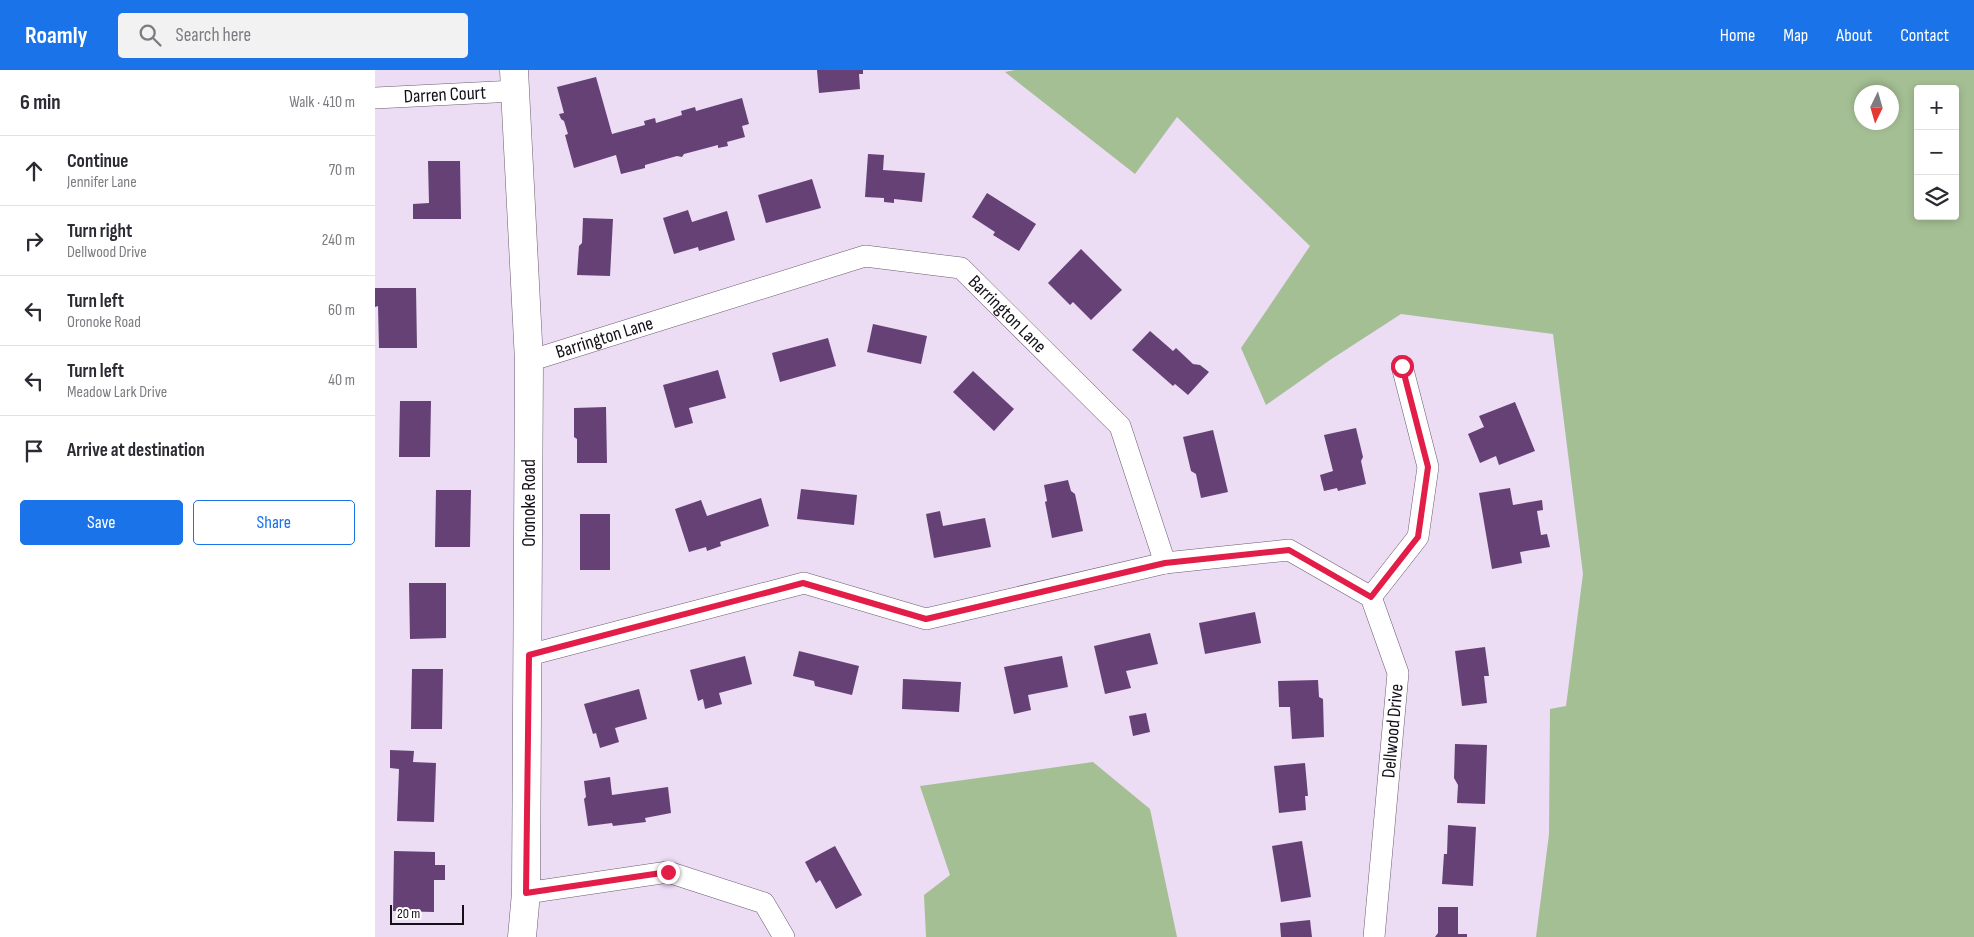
<!DOCTYPE html>
<meta charset="utf-8">
<style>
:root{--surface:#fff;--page:#f2f2f3;--text:#2b2b33;--muted:#7c7c81;--line:#e1e1e2;--accent:#1a73e8}
body{margin:0;font-family:"Sofia Sans Condensed",sans-serif;background:var(--page);color:var(--text)}
.controls{position:absolute;right:15px;top:15px;display:grid;overflow:hidden;border-radius:5px;box-shadow:0 2px 8px #0003}
.controls button{width:45px;height:45px;display:grid;place-items:center;padding:0;border:0;border-bottom:1px solid var(--line);background:var(--surface);color:var(--text);font:25px sans-serif}
.compass{position:absolute;left:1479px;top:15px;width:45px;height:45px;border-radius:50%;background:var(--surface);box-shadow:0 2px 8px #0003;rotate:185deg}
.scale{position:absolute;left:15px;bottom:12px;width:74px;box-sizing:border-box;padding-left:5px;border:2px solid #140f17;border-top:0;font-size:14px;line-height:18px;white-space:nowrap;color:#140f17;-webkit-text-stroke:4px #fff;paint-order:stroke}
.stop{position:absolute;width:15px;height:15px;margin:-11px;border:4px solid #e11d48;border-radius:50%;background:#fff}
.stop.end{background:#e11d48;border-color:#fff;box-shadow:0 1px 5px #0008}
.list{margin:0;padding:0;list-style:none}
h2{display:flex;justify-content:space-between;align-items:center;height:65px;margin:0;padding:0 20px;font-size:21px}
h2 small{font-size:16px;font-weight:400;color:var(--muted)}
.list li{display:grid;grid-template-columns:32px 1fr auto;gap:15px;align-items:center;box-sizing:border-box;height:70px;padding:0 20px;border-top:1px solid var(--line)}
.list b{display:block;font-size:19px;white-space:nowrap}
.list p{margin:0;font-size:16px;white-space:nowrap;color:var(--muted)}
.list em{font-size:16px;font-style:normal;color:var(--muted)}
.actions{display:flex;gap:10px;padding:15px 20px}
.actions a{flex:1;padding:11px 0;border:1px solid var(--accent);border-radius:5px;text-align:center;font-size:18px;color:var(--accent)}
.actions .main{background:var(--accent);color:#fff}
.icon{flex:none;width:28px;height:28px;fill:none;stroke:currentColor;stroke-width:2;stroke-linecap:round;stroke-linejoin:round}
.map{position:relative;flex:none;width:1599px;height:867px;overflow:hidden}
header{display:flex;align-items:center;gap:30px;box-sizing:border-box;height:70px;padding:0 25px;background:var(--accent);color:#fff}
header strong{font-size:24px}
nav{display:flex;gap:28px;margin-inline-start:auto;font-size:18px}
.search{width:350px;height:45px;background:var(--page);display:flex;align-items:center;gap:12px;box-sizing:border-box;padding:0 18px;border-radius:5px;color:var(--muted);font-size:19px}
main{display:flex}
aside{flex:1;background:var(--surface)}
.map>svg:first-child{display:block}
</style>
<header>
<strong>Roamly</strong>
<div class="search"><svg class="icon" aria-label="search" viewBox="0 0 24 24"><circle cx="10" cy="10" r="6"/><path d="M15 15l6 6"/></svg>Search here</div>
<nav><a>Home</a><a>Map</a><a>About</a><a>Contact</a></nav>
</header>
<main>
<aside>
<h2>6 min<small>Walk · 410 m</small></h2>
<ul class="list">
<li><svg class="icon" aria-label="ahead" viewBox="0 0 24 24"><path d="M12 20V5M6 11l6-6 6 6"/></svg><div><b>Continue</b><p>Jennifer Lane</p></div><em>70 m</em></li>
<li><svg class="icon" aria-label="right" viewBox="0 0 24 24"><path d="M7 20v-9h11M14 6l5 5-5 5"/></svg><div><b>Turn right</b><p>Dellwood Drive</p></div><em>240 m</em></li>
<li><svg class="icon" aria-label="left" viewBox="0 0 24 24"><path d="M17 20v-9H6M10 6l-5 5 5 5"/></svg><div><b>Turn left</b><p>Oronoke Road</p></div><em>60 m</em></li>
<li><svg class="icon" aria-label="left" viewBox="0 0 24 24"><path d="M17 20v-9H6M10 6l-5 5 5 5"/></svg><div><b>Turn left</b><p>Meadow Lark Drive</p></div><em>40 m</em></li>
<li><svg class="icon" aria-label="arrive" viewBox="0 0 24 24"><path d="M6 21V4h12l-3 4 3 4H6"/></svg><div><b>Arrive at destination</b></div></li>
</ul>
<div class="actions"><a class="main">Save</a><a>Share</a></div>
</aside>
<div class="map">
<svg width="1599" height="867" viewBox="0 0 1599 867">
<rect width="100%" height="100%" fill="#ecdcf4"/>
<!-- green -->
<g fill="#a5bf94" fill-rule="evenodd">
<path d="M640,0H1599V867H1161L1174,764L1175,639L1191,636L1208,504L1178,264L1026,244L955,290L891,335L866,278L935,176L802,47L760,104L630,2ZM1543,19H1580V146H1543ZM1486,22H1516V52H1486Z"/>
<polygon points="718,692 775,739 802,867 551,867 549,825 575,805 545,716"/>
</g>
<!-- building -->
<g fill="#654175">
<polygon points="442,0 488,0 488,4 484,4 485,19 444,23"/>
<polygon points="221,7 237,64 270,55 269,51 280,48 281,53 307,45 306,41 320,37 321,41 367,28 374,54 367,56 370,67 352,72 353,76 343,78 343,75 309,84 307,87 302,86 270,95 270,98 246,104 241,85 199,98 190,65 193,64 189,51 186,49 184,44 189,43 182,17"/>
<polygon points="493,84 509,85 508,100 550,103 547,132 519,129 519,133 509,132 509,128 490,127"/>
<polygon points="53,91 85,91 86,149 38,149 38,134 54,133"/>
<polygon points="437,109 446,138 391,153 383,125"/>
<polygon points="612,123 661,154 644,181 618,165 620,162 597,147"/>
<polygon points="313,140 317,152 352,141 360,170 324,181 323,177 299,184 288,148"/>
<polygon points="208,148 238,149 235,206 202,205 204,176 207,173"/>
<polygon points="706,179 747,220 716,250 698,232 695,235 673,213"/>
<polygon points="0,218 41,218 42,278 4,278 3,236 0,237"/>
<polygon points="498,254 552,266 546,294 492,282"/>
<polygon points="775,261 798,281 801,278 818,294 825,295 834,302 813,325 800,314 798,316 757,280"/>
<polygon points="453,268 461,296 405,312 397,283"/>
<polygon points="343,300 351,328 314,338 318,353 300,358 288,315"/>
<polygon points="598,301 639,339 619,361 578,322"/>
<polygon points="25,331 56,331 55,387 24,387"/>
<polygon points="1140,332 1160,381 1124,395 1121,386 1105,393 1093,364 1109,357 1104,346"/>
<polygon points="231,337 232,393 202,393 202,369 199,367 199,338"/>
<polygon points="981,358 988,387 986,391 991,414 963,421 962,418 949,421 945,405 958,401 949,365"/>
<polygon points="838,360 853,422 826,428 821,404 816,401 808,367"/>
<polygon points="693,410 696,421 700,424 708,461 677,468 670,432 672,431 669,415"/>
<polygon points="1135,418 1138,435 1167,430 1168,440 1162,441 1166,465 1172,464 1175,477 1145,482 1147,493 1117,499 1104,423"/>
<polygon points="426,419 482,425 479,455 422,449"/>
<polygon points="61,420 96,420 95,477 60,477"/>
<polygon points="386,428 394,456 345,472 346,476 332,481 331,477 314,482 300,439 326,430 332,446"/>
<polygon points="565,441 568,456 610,448 616,477 559,488 551,444"/>
<rect x="205" y="444" width="30" height="56"/>
<polygon points="34,513 71,513 71,568 35,569"/>
<polygon points="880,542 886,573 830,584 824,553"/>
<polygon points="775,563 783,594 751,601 756,618 730,624 719,576"/>
<polygon points="1110,577 1114,606 1109,606 1112,633 1087,636 1080,581"/>
<polygon points="424,581 484,596 477,625 440,616 439,611 418,606"/>
<polygon points="370,586 377,614 344,623 347,634 330,639 328,629 323,631 315,600"/>
<polygon points="687,586 693,617 653,625 656,640 639,644 629,597"/>
<polygon points="37,599 68,599 67,659 36,659"/>
<polygon points="528,609 586,612 584,642 527,639"/>
<polygon points="943,610 944,627 948,629 949,667 917,669 915,637 904,637 903,611"/>
<polygon points="264,619 272,649 240,658 244,672 225,678 221,663 218,664 209,634"/>
<polygon points="771,643 775,662 758,666 754,646"/>
<polygon points="1080,674 1112,675 1110,734 1082,733 1083,715 1079,708"/>
<polygon points="15,680 39,681 38,692 61,693 59,752 22,751 24,699 15,698"/>
<polygon points="930,693 933,726 930,726 931,740 904,743 899,696"/>
<polygon points="235,707 237,725 293,717 296,743 270,748 271,752 238,756 237,753 213,756 209,729 211,727 209,711"/>
<polygon points="1073,755 1101,757 1098,816 1067,814 1069,784 1072,784"/>
<polygon points="927,771 936,827 906,832 897,776"/>
<polygon points="460,776 487,825 461,839 445,810 441,813 430,792"/>
<polygon points="19,781 60,782 60,795 70,795 70,810 59,810 59,842 18,841"/>
<polygon points="1063,837 1083,837 1083,864 1092,864 1092,867 1060,867 1063,863"/>
<polygon points="935,850 937,867 906,867 905,853"/>
</g>
<g fill="none" stroke-linecap="round" stroke-linejoin="round">
<defs>
<g id="street">
<path id="s1" d="M0,28L140,21"/>
<path id="s2" d="M154,291L490,186L586,198L745,356L790,493"/>
<polyline points="996,527 1043,467 1053,397 1027,296"/>
<polyline points="154,585 429,513 551,549 790,493 914,480 996,527 1023,603 999,867"/>
<polyline points="151,823 293,802 389,833 409,867"/>
</g>
<polyline id="secondary" points="139,0 154,291 151,823 147,867"/>
</defs>
<!-- street casing -->
<use href="#street" stroke="#6a5d71" stroke-width="22"/>
<!-- secondary casing -->
<use href="#secondary" stroke="#6a5d71" stroke-width="29"/>
<!-- street -->
<use href="#street" stroke="#fff" stroke-width="21"/>
<!-- secondary -->
<use href="#secondary" stroke="#fff" stroke-width="28"/>
</g>
<g fill="none" stroke-linecap="round" stroke-linejoin="round">
<!-- route -->
<polyline stroke="#e11d48" stroke-width="6" points="293,802 151,823 154,585 428,513 551,549 790,493 914,480 996,527 1043,467 1053,397 1027,296"/>
</g>
<g text-anchor="middle" dominant-baseline="central" stroke-width="5" stroke-linejoin="round" paint-order="stroke">
<!-- street labels -->
<g font-size="19" fill="#140f17" stroke="#fff">
<text stroke="none"><textPath href="#s1" startOffset="70">Darren Court</textPath></text>
<text stroke="none"><textPath href="#s2" startOffset="514">Barrington Lane</textPath></text>
<text stroke="none"><textPath href="#s2" startOffset="79">Barrington Lane</textPath></text>
<text transform="translate(154 433) rotate(-90)">Oronoke Road</text>
<text transform="translate(1018 661) rotate(-85)">Dellwood Drive</text>
</g>
</g>
</svg>
<div class="controls">
<button>+</button>
<button>−</button>
<button><svg class="icon" aria-label="layers" viewBox="0 0 24 24"><path d="M12 4l9 5-9 5-9-5zM3 14l9 5 9-5"/></svg></button>
</div>
<svg class="compass" viewBox="-18 -18 36 36"><path d="M0-13l5 13h-10z" fill="#e53935"/><path d="M0 13l5-13h-10z" fill="#7c7c81"/></svg>
<div class="scale">20 m</div>
<div class="stop" style="left:1027px;top:296px"></div>
<div class="stop end" style="left:293px;top:802px"></div>
</div>
</main>
